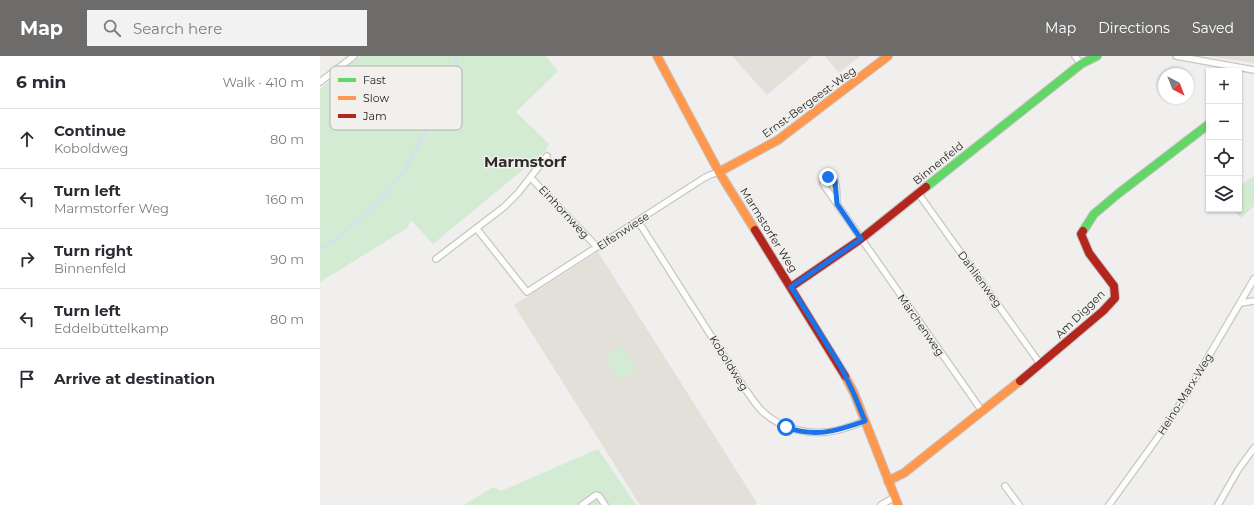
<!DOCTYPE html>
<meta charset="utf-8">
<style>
:root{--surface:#fff;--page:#f2f2f3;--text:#2b2b33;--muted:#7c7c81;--line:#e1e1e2;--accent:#6d6c6b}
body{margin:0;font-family:Montserrat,sans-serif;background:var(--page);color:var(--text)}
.controls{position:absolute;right:12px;top:12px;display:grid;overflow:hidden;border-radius:0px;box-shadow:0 1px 3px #0004}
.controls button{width:36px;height:36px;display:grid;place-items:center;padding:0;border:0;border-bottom:1px solid var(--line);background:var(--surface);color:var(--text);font:20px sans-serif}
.compass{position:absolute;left:838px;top:12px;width:36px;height:36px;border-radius:50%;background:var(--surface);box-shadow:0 1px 3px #0004;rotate:138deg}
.stop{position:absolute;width:12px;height:12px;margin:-9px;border:3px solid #1a73e8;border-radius:50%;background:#fff}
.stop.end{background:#1a73e8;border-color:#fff;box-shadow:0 1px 4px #0008}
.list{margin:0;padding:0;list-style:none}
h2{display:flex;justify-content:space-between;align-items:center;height:52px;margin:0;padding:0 16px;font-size:17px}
h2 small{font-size:13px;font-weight:400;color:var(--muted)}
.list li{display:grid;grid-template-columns:26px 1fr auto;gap:12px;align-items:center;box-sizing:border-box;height:60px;padding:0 16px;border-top:1px solid var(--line)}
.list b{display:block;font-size:15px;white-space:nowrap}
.list p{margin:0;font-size:13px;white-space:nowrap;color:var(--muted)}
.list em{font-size:13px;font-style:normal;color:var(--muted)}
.icon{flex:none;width:22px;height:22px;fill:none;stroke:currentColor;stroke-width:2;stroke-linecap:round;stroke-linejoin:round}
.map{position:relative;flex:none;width:934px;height:449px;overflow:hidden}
header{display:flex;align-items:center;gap:24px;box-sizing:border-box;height:56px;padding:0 20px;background:var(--accent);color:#fff}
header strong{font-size:19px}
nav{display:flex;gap:22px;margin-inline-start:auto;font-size:14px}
.search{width:280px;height:36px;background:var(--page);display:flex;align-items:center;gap:10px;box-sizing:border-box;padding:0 14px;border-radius:0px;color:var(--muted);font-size:15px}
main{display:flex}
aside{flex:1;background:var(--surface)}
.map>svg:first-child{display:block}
</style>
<header>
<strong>Map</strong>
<div class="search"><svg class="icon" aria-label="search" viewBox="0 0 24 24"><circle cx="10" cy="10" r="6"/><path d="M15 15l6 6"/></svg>Search here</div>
<nav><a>Map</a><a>Directions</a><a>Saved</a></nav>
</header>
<main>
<aside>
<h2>6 min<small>Walk · 410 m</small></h2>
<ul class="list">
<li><svg class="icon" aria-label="ahead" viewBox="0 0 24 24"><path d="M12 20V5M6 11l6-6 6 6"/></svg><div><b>Continue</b><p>Koboldweg</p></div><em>80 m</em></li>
<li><svg class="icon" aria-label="left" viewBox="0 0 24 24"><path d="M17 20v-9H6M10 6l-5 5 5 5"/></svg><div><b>Turn left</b><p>Marmstorfer Weg</p></div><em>160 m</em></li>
<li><svg class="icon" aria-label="right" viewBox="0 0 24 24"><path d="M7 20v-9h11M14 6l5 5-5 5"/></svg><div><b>Turn right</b><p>Binnenfeld</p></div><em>90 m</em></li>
<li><svg class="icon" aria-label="left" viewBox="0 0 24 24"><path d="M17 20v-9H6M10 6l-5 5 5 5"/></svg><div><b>Turn left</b><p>Eddelbüttelkamp</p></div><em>80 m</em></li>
<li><svg class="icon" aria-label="arrive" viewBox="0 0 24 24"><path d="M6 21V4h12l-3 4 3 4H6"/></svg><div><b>Arrive at destination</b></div></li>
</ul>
</aside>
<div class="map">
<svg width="934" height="449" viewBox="0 0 934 449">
<rect width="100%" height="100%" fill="#f0efed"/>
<!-- built -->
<g fill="#e2e0d9">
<polygon points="412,0 493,0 447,39"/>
<polygon points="505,0 540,0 519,17"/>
<polygon points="888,0 934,0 934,7"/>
<polygon points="278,196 437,447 434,449 320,449 194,249"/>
</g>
<!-- green -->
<g fill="#d3ead3">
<polygon points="41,0 226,0 238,15 196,56 229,88 226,93 227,94 113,188 91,164 87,172 0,226 0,33"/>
<polygon points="934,120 934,150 921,162 912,153 919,153 919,130"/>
<polygon points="301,289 317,314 300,325 284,300"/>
<polygon points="278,393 316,449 144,449 173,431 181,435"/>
</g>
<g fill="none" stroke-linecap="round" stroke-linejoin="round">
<!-- stream -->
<polyline stroke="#d2dff6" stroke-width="2" points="0,193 20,180 51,153 84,116 138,14 136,7 136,0"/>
<defs>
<g id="street">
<polyline points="755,0 761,8"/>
<polyline points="856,0 934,14"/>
<polyline points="0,26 34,0"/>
<polyline points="211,122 277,191"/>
<polyline points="598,137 721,309"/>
<path d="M517,148C516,139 519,123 509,121L504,124L503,128L662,355"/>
<path d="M318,165L423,330C429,338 434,346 440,353C459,373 491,381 518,374C527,372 536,368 545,365"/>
<polyline points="157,173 207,236 384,122 390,119 399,116"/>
<polyline points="116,203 184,151 198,137 227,100"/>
<polyline points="921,247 934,245"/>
<polyline points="685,430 699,449"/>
<polyline points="262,449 276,439 279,440 285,449"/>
<polyline points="561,449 575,441"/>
<polyline points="789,449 841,377 864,342 934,223"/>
<polyline points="898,449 918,414 934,392"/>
</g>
<g id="fast">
<polyline points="606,131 761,8 777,0"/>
<polyline points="763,175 774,158 799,137 889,68"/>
</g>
<g id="slow">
<polyline points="337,0 399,116 435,174"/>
<polyline points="399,116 458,84 568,0"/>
<polyline points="525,320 534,337 578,449"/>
<polyline points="568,425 584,417 700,325"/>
</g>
<g id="jam">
<polyline points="435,174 525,320"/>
<polyline points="471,231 541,183 606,131"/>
<polyline points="700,325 783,255 795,242 794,230 769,197 761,178 763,175"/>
</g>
</defs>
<!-- street casing -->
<use href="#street" stroke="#c7c6c5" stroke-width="8"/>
<!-- fast casing -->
<use href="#fast" stroke="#c7c6c5" stroke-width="10"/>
<!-- slow casing -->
<use href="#slow" stroke="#c7c6c5" stroke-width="10"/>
<!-- jam casing -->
<use href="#jam" stroke="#c7c6c5" stroke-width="10"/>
<!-- street -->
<use href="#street" stroke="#fdfdfc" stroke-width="5.5"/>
<!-- fast -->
<use href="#fast" stroke="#63d668" stroke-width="8"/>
<!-- slow -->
<use href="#slow" stroke="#ff974d" stroke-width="8"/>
<!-- jam -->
<use href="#jam" stroke="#b3261e" stroke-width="8"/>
</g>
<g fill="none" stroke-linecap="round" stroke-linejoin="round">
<!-- route -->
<path stroke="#1a73e8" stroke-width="5" d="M466,371C495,382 517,375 545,365L534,338L521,311L471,231L541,183L517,148L515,124L512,121H508"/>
</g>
<g text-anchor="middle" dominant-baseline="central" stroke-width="3" stroke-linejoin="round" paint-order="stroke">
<!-- street labels -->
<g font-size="11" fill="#272625" stroke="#f1f0ec">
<text transform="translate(489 46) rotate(-36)">Ernst-Bergeest-Weg</text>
<text transform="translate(618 107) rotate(-39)">Binnenfeld</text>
<text transform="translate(244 156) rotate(47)">Einhornweg</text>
<text transform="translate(449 174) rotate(58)">Marmstorfer Weg</text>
<text transform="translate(303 175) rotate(-33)">Elfenwiese</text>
<text transform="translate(660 223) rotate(54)">Dahlienweg</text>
<text transform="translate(760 258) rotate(-44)">Am Diggen</text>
<text transform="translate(601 269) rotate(55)">Märchenweg</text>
<text transform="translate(409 307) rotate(58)">Koboldweg</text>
<text transform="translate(865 338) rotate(-58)">Heino-Marx-Weg</text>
</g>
<!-- district labels -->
<g font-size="15" font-weight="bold" fill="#2e2d2b" stroke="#f1f0ec">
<text x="205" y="105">Marmstorf</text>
</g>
</g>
<!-- legend -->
<rect x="10" y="10" width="132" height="64" rx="6" fill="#f1f0ec" stroke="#b4b3b0" stroke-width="1"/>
<rect x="18" y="22" width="18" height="4" fill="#63d668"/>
<rect x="18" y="40" width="18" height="4" fill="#ff974d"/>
<rect x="18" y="58" width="18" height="4" fill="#b3261e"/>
<g font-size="11" fill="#272625">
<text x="43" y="28">Fast</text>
<text x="43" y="46">Slow</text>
<text x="43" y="64">Jam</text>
</g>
</svg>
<div class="controls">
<button>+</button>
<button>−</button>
<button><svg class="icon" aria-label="locate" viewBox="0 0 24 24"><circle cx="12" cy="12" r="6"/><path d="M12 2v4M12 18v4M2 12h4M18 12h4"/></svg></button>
<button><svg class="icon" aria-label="layers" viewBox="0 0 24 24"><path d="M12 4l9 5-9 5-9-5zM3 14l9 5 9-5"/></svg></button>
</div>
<svg class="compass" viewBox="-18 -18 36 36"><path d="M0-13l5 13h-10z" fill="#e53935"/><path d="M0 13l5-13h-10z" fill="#7c7c81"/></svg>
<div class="stop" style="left:466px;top:371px"></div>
<div class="stop end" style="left:508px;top:121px"></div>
</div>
</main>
